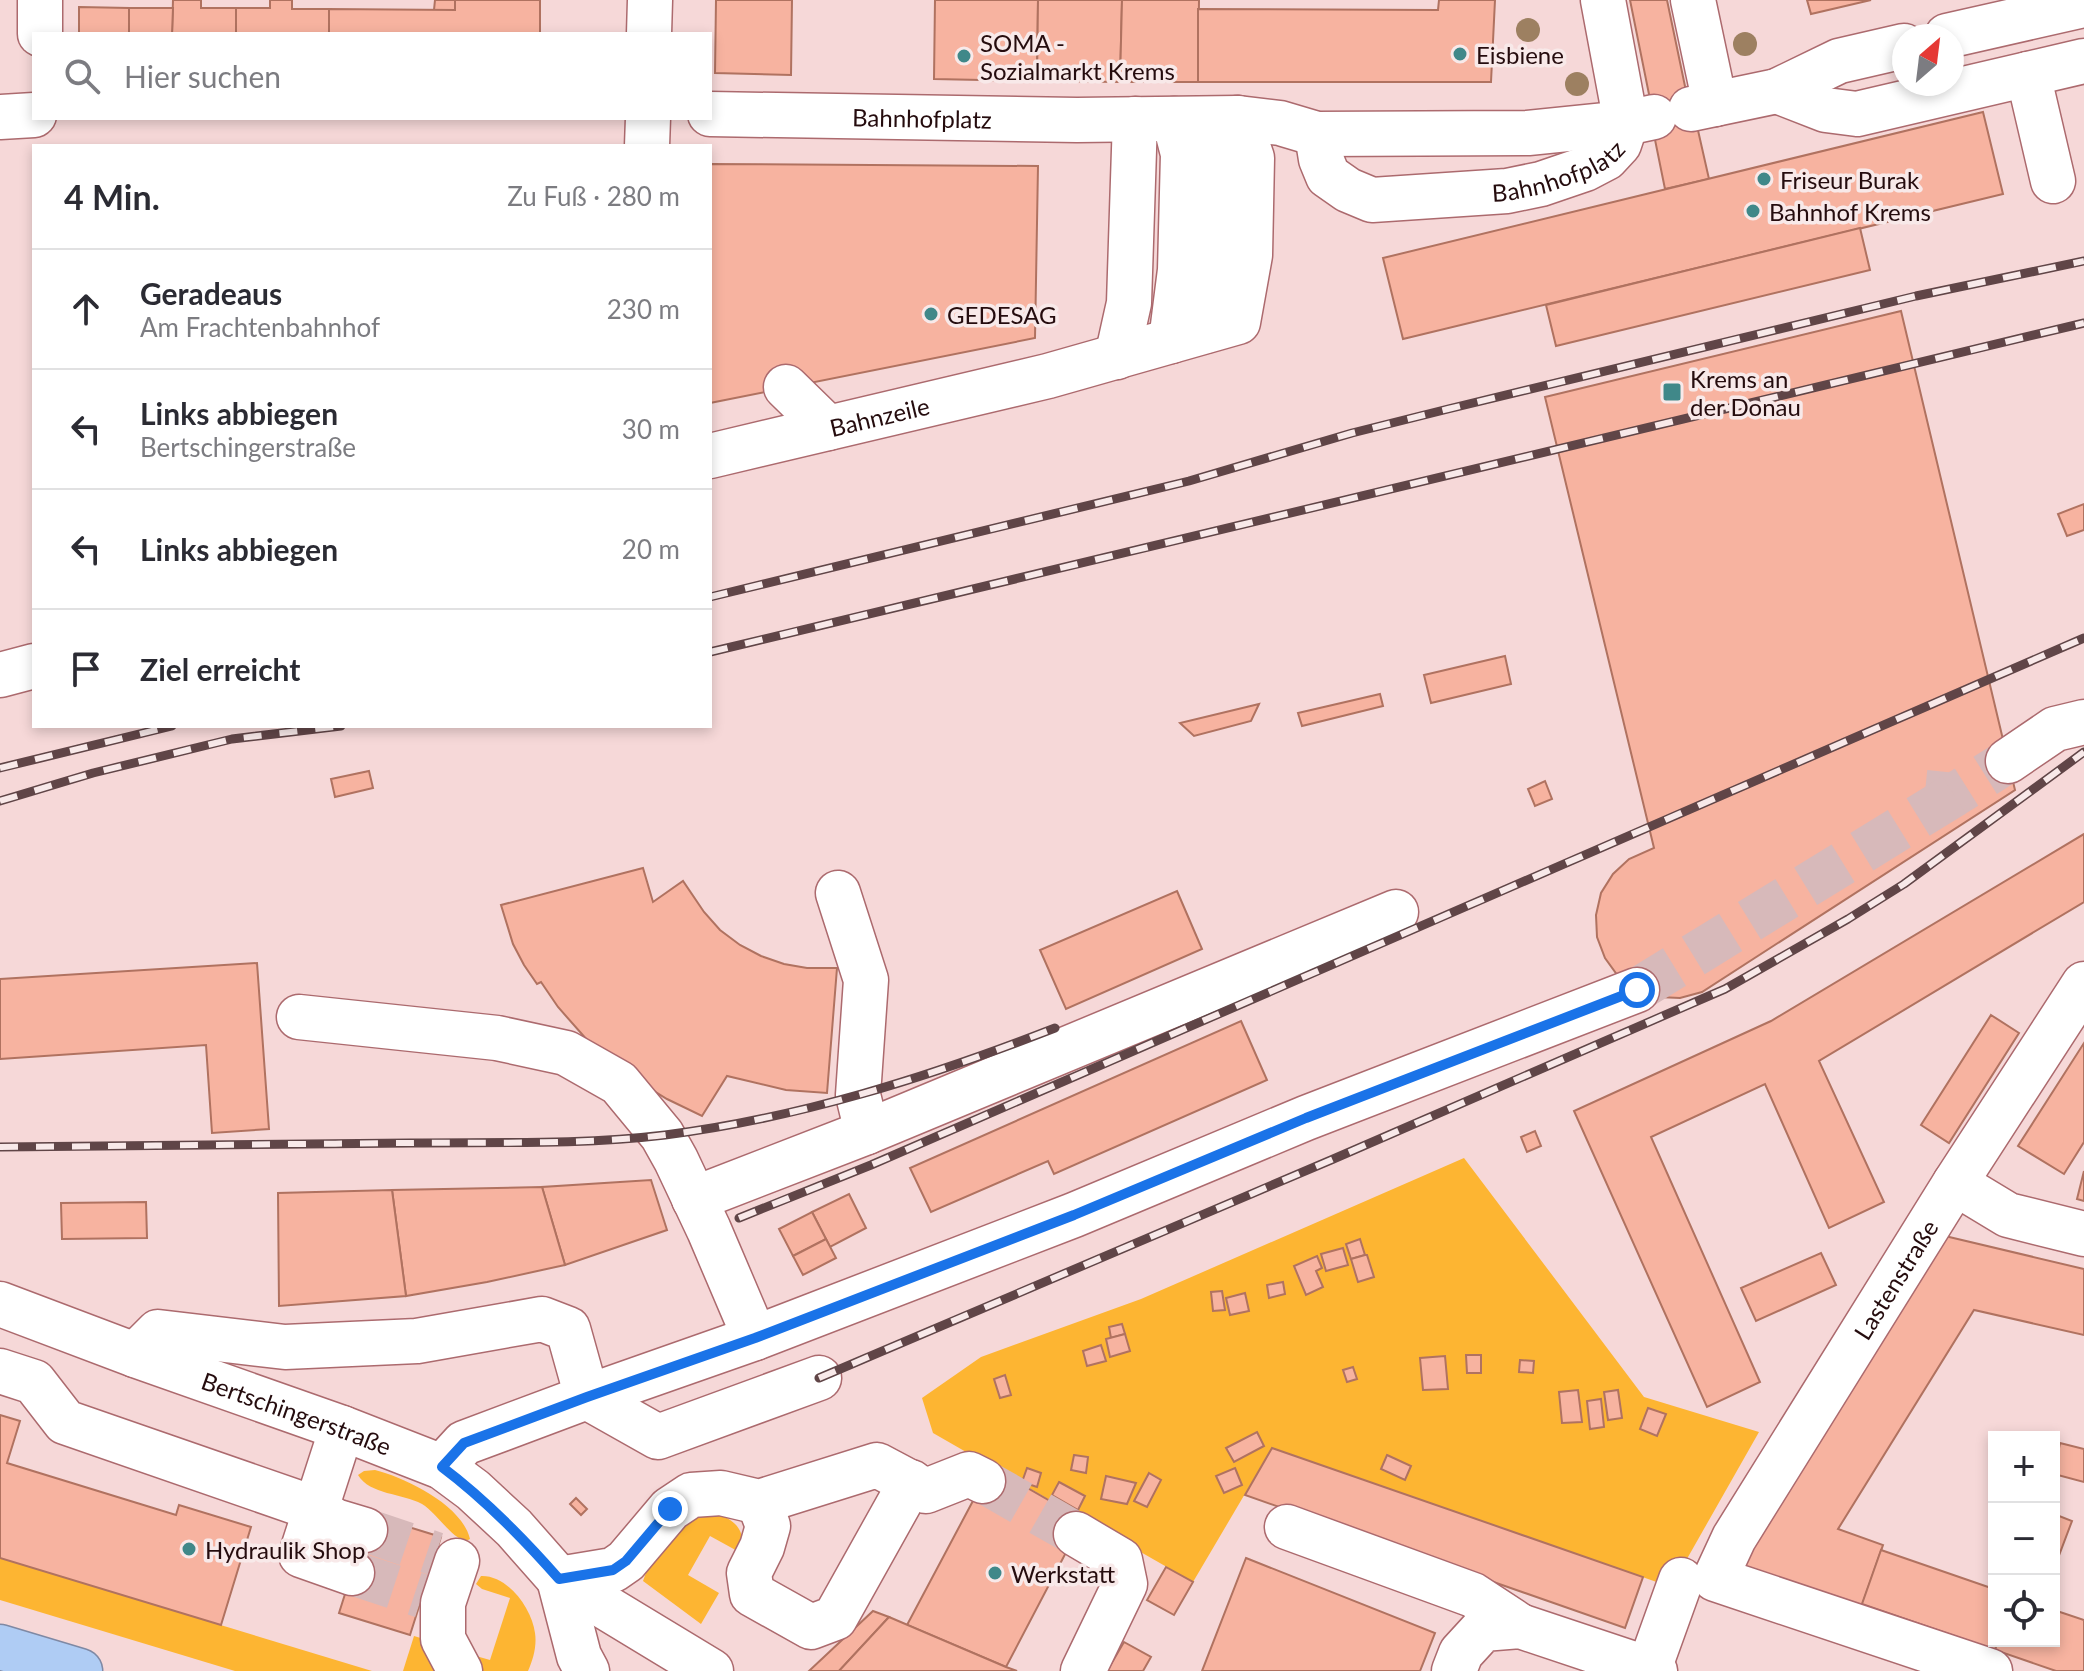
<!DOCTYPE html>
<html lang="de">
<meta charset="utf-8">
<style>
:root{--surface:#fff;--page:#f2f2f3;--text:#2b2b33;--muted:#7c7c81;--line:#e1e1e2}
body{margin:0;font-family:Lato,sans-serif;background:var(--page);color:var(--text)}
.controls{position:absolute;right:24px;bottom:24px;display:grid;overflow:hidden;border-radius:0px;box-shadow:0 4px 12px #0003}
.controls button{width:72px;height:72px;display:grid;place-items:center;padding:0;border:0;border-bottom:2px solid var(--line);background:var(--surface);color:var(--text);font:40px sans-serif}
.compass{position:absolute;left:1892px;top:24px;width:72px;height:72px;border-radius:50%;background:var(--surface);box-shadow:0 4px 12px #0003;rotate:28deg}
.stop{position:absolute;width:24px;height:24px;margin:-18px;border:6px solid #1a73e8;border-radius:50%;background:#fff}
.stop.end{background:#1a73e8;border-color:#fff;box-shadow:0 2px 8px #0008}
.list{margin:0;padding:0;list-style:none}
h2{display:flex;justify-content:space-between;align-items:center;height:104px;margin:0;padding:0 32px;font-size:34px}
h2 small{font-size:26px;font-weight:400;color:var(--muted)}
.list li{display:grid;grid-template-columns:52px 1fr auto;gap:24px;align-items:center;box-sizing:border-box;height:120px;padding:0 32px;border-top:2px solid var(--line)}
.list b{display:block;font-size:30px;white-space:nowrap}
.list p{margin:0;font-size:26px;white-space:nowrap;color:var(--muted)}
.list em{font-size:26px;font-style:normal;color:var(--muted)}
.icon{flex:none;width:44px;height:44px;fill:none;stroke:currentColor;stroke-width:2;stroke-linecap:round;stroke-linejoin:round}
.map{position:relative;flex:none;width:2084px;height:1671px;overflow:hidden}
.search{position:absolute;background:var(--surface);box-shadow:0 4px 12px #0003;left:32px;top:32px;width:680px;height:88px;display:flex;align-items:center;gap:20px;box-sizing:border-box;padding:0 28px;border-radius:0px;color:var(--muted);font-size:30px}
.panel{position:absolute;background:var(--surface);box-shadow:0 4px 12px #0003;left:32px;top:144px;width:680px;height:584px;border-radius:0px}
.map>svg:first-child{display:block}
</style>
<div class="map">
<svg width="2084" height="1671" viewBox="0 0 2084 1671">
<rect width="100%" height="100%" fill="#f6d8d8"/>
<!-- green -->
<g fill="#fdb532">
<polygon points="1464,1158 1644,1397 1759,1432 1671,1587 1272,1448 1193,1582 933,1433 922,1398 981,1357 1141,1299"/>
<path d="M375,1470C406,1478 462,1505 470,1539L466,1541C451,1538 438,1514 422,1504C402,1493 370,1495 358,1475L364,1471Z"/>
<path d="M716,1512C736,1522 746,1529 741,1553L710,1536L688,1575L719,1593L701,1624L643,1581L648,1567L694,1514Z"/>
<polygon points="0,1558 372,1671 235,1671 0,1600"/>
<path d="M481,1576C508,1575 532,1609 535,1633C537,1646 533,1660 528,1671H476L462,1652L490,1660L510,1598L482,1589L476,1584Z"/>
<polygon points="414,1636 434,1642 445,1671 403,1671"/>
</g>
<!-- building -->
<g fill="#f7b3a0" stroke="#b07260" stroke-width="2">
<polygon points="173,0 201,0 201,8 236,8 236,34 172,34"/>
<polygon points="270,0 292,0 292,9 329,9 329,34 236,34 236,8 270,8"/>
<polygon points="435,0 455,0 455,10 434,10"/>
<polygon points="455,0 540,0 540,34 329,34 329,9 455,10"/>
<polygon points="716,0 792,0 791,75 715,73"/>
<polygon points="935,0 1038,0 1037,81 934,79"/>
<polygon points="1038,0 1122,0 1120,82 1037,81"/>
<polygon points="1122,0 1199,0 1198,82 1120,82"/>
<polygon points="1439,0 1495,0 1491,82 1198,82 1198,9 1438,10"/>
<polygon points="1630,0 1667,0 1686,91 1695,117 1709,179 1665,189 1652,125 1655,124"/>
<polygon points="1807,0 1871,0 1811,14"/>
<polygon points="79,7 129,8 129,34 79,34"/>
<polygon points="129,8 173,8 172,34 129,34"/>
<polygon points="1983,112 2003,194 1403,339 1383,258"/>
<polygon points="710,164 1038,166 1035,338 710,403"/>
<polygon points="1860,228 1870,270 1556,346 1546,305"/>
<polygon points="1901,311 2015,790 1702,992 1680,998 1658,997 1637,990 1618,976 1605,958 1597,937 1596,915 1601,893 1613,874 1629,859 1654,848 1545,397"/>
<polygon points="2084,504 2084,530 2067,536 2058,514"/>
<polygon points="1505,656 1511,684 1431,703 1424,675"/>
<polygon points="1380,694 1383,706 1302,726 1298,713"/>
<polygon points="1259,704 1251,721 1194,736 1180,723"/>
<polygon points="369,771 373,788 335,797 331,779"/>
<polygon points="1545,781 1552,799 1535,806 1528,789"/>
<polygon points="2084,834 2084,902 1819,1061 1884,1202 1829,1228 1765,1084 1651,1137 1760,1382 1707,1407 1574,1111 1771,1021"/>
<polygon points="643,868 653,902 683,881 704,912 720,930 740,945 761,956 784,964 807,968 837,968 827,1093 786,1090 727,1076 702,1116 667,1099 633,1078 588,1041 558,1007 541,982 537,984 524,965 513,944 501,905"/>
<polygon points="1177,891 1202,949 1066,1009 1040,950"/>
<polygon points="257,963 269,1129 212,1133 206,1045 0,1059 0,979"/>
<polygon points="1991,1015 2019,1033 1949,1143 1921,1125"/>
<polygon points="1241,1021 1267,1080 1054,1174 1048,1161 931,1212 910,1168"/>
<polygon points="2084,1043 2084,1142 2064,1174 2018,1146"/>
<polygon points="1535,1131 1541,1146 1527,1152 1521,1137"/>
<polygon points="2084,1171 2084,1201 2077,1199"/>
<polygon points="651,1180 667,1230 565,1265 542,1187"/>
<polygon points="542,1187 565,1265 487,1282 406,1296 392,1190"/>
<polygon points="392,1190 406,1296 279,1306 278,1193"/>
<polygon points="849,1194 866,1228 830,1247 812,1212"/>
<polygon points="146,1202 147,1238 62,1239 61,1203"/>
<polygon points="812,1212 826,1239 793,1256 779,1229"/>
<polygon points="1945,1236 2084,1269 2084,1335 1974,1310 1838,1529 1883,1545 1861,1608 1744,1568 1755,1536"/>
<polygon points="826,1239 836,1258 803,1275 793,1256"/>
<polygon points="1360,1239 1365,1255 1351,1259 1346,1244"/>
<polygon points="1343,1248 1348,1265 1326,1271 1321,1254"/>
<polygon points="1821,1253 1836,1285 1756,1321 1741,1288"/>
<polygon points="1365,1255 1367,1255 1374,1277 1358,1282 1351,1259"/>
<polygon points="1317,1256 1322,1268 1316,1271 1323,1287 1306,1295 1294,1266"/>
<polygon points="1283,1282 1285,1294 1269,1298 1267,1285"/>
<polygon points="1222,1291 1225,1310 1213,1311 1211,1292"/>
<polygon points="1245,1293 1249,1311 1230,1315 1226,1298"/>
<polygon points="1122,1324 1125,1334 1111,1338 1109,1327"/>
<polygon points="1125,1334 1130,1351 1110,1357 1106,1339"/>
<polygon points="1101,1345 1106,1361 1087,1366 1083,1351"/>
<polygon points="1466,1355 1481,1355 1481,1373 1467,1373"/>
<polygon points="1445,1356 1448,1389 1423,1390 1420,1358"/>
<polygon points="1520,1360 1534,1361 1533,1373 1519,1372"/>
<polygon points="1353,1367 1357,1379 1347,1382 1343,1370"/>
<polygon points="1005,1375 1011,1395 1000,1398 994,1379"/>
<polygon points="1578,1390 1582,1422 1562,1423 1559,1392"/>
<polygon points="1618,1390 1622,1418 1608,1420 1604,1392"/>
<polygon points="1601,1399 1604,1427 1590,1429 1587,1401"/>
<polygon points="1648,1408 1666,1414 1657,1436 1640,1429"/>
<polygon points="0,1415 20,1421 7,1463 176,1515 179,1505 251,1527 221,1625 0,1558"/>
<polygon points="1257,1432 1264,1446 1234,1462 1226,1448"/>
<polygon points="2060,1443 2084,1449 2084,1482 2054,1474"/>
<polygon points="1272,1448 1643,1577 1625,1628 1245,1495"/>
<polygon points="1074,1455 1088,1457 1086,1473 1071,1470"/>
<polygon points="1387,1455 1411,1466 1405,1480 1381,1469"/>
<polygon points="991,1467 1083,1520 1006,1667 907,1625"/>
<polygon points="1027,1468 1041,1473 1037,1487 1022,1482"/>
<polygon points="1235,1468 1242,1485 1224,1493 1216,1476"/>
<polygon points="1149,1473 1161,1480 1147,1507 1134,1501"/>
<polygon points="1106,1476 1136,1483 1127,1504 1101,1499"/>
<polygon points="1059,1482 1085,1496 1078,1510 1052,1495"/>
<polygon points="576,1498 587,1509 581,1515 570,1504"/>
<polygon points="2054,1514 2072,1521 2055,1566 2054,1566"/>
<polygon points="370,1515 441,1537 410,1635 339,1613"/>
<polygon points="1881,1550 1994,1589 1994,1641 1998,1641 1995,1650 1862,1604"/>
<polygon points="1246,1558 1435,1633 1420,1671 1202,1671"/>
<polygon points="1166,1567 1193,1582 1174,1615 1147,1600"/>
<polygon points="2054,1610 2084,1620 2084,1671 2056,1671 1995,1650 1998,1641 2054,1641"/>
<polygon points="873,1611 889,1617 839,1671 809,1671"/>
<polygon points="889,1617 1006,1667 1017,1671 839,1671"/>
<polygon points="1124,1642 1151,1657 1143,1671 1107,1671"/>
</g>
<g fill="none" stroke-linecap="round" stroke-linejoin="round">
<!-- minor-tunnel -->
<g stroke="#d7b9ba" stroke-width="44" stroke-dasharray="44 22" stroke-linecap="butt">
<polyline points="1925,792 1954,795 2008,761"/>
<polyline points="1637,990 1954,795"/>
<polyline points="983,1481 1076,1534"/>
<polyline points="365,1530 436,1554"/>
<polyline points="352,1573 422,1596"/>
</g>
<defs>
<g id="minor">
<polyline points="1693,0 1715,104"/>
<polyline points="40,34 40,0"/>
<polyline points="649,34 650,0"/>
<polyline points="1947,36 2084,5"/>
<polyline points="2028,74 2053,181"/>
<polyline points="1777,91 1826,110 1857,114 2084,61"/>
<polyline points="1691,109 1777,91 1839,61 1904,46"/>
<path id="s1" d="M710,114L1077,120L1238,118L1280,123L1317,134L1528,133L1626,123L1654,117"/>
<polyline points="0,117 34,115"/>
<path id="s2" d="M1317,134L1321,159L1328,176L1348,190L1372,200L1507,191L1541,184L1585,169L1606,158L1619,144L1626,123L1603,0"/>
<polyline points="647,146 648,118"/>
<polyline points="1205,331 1216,260 1217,156 1205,119"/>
<polyline points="1171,341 1180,270 1183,154 1174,119"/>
<polyline points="1117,357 1129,303 1135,119"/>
<polyline points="786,387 828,428"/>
<path id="s3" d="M710,456L1048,376L1238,322L1250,255L1252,158L1238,118"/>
<polyline points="0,675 34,666"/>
<polyline points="2008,761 2055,729 2084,722"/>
<polyline points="838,893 866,980 858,1095 867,1132"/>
<polyline points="299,1017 497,1038 566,1053 619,1083 662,1135 676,1160 709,1230 755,1338"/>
<polyline points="1955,1183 2008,1215 2084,1234"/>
<polyline points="694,1199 867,1132 1396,912"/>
<path id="s4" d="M0,1304L135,1355L342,1428L442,1467L473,1490L514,1528L559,1579L711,1671"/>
<polyline points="135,1355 158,1332 285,1347 417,1341 542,1319 568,1329 587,1397 658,1437 819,1378"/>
<polyline points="0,1371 34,1382 65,1422 316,1509 335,1521 365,1530"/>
<polyline points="342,1428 301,1555 352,1573"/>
<polyline points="442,1467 464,1443 587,1397 755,1338 1074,1215 1306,1118 1637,990"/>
<polyline points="759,1502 768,1526 762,1547 749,1573 752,1594 811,1627 835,1618 911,1482"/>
<polyline points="1287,1527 1473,1595 1520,1626"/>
<polyline points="1076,1534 1120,1560 1125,1584 1083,1671"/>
<polyline points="457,1561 443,1603 443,1639 460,1671"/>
<polyline points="559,1579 613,1570 626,1561 670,1509 691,1495 721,1493 759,1502 877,1465 926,1491 969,1474 983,1481"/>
<polyline points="559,1579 579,1656 587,1671"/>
<polyline points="1649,1669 1681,1580"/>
<polyline points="1454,1671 1461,1653 1483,1629 1520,1626 1655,1671"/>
<path id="s5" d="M1990,1671L1715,1579L1734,1538L1955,1183L2084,984"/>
</g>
<polyline id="highway" points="0,1647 80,1671"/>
</defs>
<!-- minor casing -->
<use href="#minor" stroke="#ac6a6e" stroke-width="47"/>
<!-- highway casing -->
<use href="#highway" stroke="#7f89a4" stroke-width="47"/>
<!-- minor -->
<use href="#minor" stroke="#fff" stroke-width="44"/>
<!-- highway -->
<use href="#highway" stroke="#afccf4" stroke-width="44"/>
<defs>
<g id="rail">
<polyline points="710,597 1189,481 1352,433 1448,409 1916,296 2084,261"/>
<polyline points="710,652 2084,323"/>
<polyline points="0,768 172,726"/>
<polyline points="0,801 93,773 232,739 341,726"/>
<path d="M0,1147C137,1146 274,1144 411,1143C495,1142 581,1145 665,1135C799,1118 929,1077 1055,1028"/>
<polyline points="739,1218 871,1165 2084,638"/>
<polyline points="819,1378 1331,1160 1725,989 1848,919 1904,884 2084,752"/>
</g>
</defs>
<!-- rail casing -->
<use href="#rail" stroke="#604547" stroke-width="9"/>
<!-- rail -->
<use href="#rail" stroke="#f8e9e9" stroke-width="6" stroke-dasharray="18" stroke-linecap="butt"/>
</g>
<!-- trees -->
<g fill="#9d8061">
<circle cx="1528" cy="30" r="12"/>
<circle cx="1745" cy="44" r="12"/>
<circle cx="1577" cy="84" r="12"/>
</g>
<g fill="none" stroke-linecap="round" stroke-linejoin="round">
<!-- route -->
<path stroke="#1a73e8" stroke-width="10" d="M670,1509L626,1561L613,1570L559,1579C523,1538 486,1500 442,1467L464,1443L587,1397L755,1338L1074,1215L1306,1118L1637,990"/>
</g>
<!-- markers -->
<g fill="#408889" stroke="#f8e9e9" stroke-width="3">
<circle cx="1460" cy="54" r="8"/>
<circle cx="964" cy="56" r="8"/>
<circle cx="1764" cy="179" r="8"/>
<circle cx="1753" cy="211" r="8"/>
<circle cx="931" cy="314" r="8"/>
<rect x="1662" y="382" width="20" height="20" rx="4"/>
<circle cx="189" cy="1549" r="8"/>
<circle cx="995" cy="1573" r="8"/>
</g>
<g text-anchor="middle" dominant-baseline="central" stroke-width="7" stroke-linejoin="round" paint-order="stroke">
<!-- poi labels -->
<g font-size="24" fill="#250c0e" stroke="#f8e9e9" text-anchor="start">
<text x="980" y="42">SOMA -<tspan x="980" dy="28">Sozialmarkt Krems</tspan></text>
<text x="1476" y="54">Eisbiene</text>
<text x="1780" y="179">Friseur Burak</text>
<text x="1769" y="211">Bahnhof Krems</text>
<text x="947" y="314">GEDESAG</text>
<text x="1690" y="378">Krems an<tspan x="1690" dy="28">der Donau</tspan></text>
<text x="205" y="1549">Hydraulik Shop</text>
<text x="1011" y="1573">Werkstatt</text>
</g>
<!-- street labels -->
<g font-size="24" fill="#250c0e" stroke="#f8e9e9">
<text stroke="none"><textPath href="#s1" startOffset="212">Bahnhofplatz</textPath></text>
<text stroke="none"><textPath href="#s2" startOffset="284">Bahnhofplatz</textPath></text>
<text stroke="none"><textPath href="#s3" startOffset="174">Bahnzeile</textPath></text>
<text stroke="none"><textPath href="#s5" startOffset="640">Lastenstraße</textPath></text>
<text stroke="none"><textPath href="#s4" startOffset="316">Bertschingerstraße</textPath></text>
</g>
</g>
</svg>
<div class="controls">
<button>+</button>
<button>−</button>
<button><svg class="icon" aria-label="locate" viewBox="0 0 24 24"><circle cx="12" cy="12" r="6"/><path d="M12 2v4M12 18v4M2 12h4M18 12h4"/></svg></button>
</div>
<svg class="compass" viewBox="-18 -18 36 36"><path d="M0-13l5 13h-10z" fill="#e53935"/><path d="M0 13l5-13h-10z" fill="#7c7c81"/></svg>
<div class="stop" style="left:1637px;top:990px"></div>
<div class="stop end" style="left:670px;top:1509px"></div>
<div class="search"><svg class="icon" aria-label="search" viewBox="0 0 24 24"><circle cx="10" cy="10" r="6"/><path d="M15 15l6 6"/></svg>Hier suchen</div>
<section class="panel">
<h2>4 Min.<small>Zu Fuß · 280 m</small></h2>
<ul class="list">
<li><svg class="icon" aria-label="ahead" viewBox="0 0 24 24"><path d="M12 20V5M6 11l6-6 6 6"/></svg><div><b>Geradeaus</b><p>Am Frachtenbahnhof</p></div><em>230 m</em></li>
<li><svg class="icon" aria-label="left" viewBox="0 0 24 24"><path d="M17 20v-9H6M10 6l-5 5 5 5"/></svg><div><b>Links abbiegen</b><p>Bertschingerstraße</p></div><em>30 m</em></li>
<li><svg class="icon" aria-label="left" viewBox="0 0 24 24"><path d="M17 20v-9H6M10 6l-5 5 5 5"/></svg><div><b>Links abbiegen</b></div><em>20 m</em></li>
<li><svg class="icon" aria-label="arrive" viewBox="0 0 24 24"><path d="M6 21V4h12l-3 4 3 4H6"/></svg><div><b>Ziel erreicht</b></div></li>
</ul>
</section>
</div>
